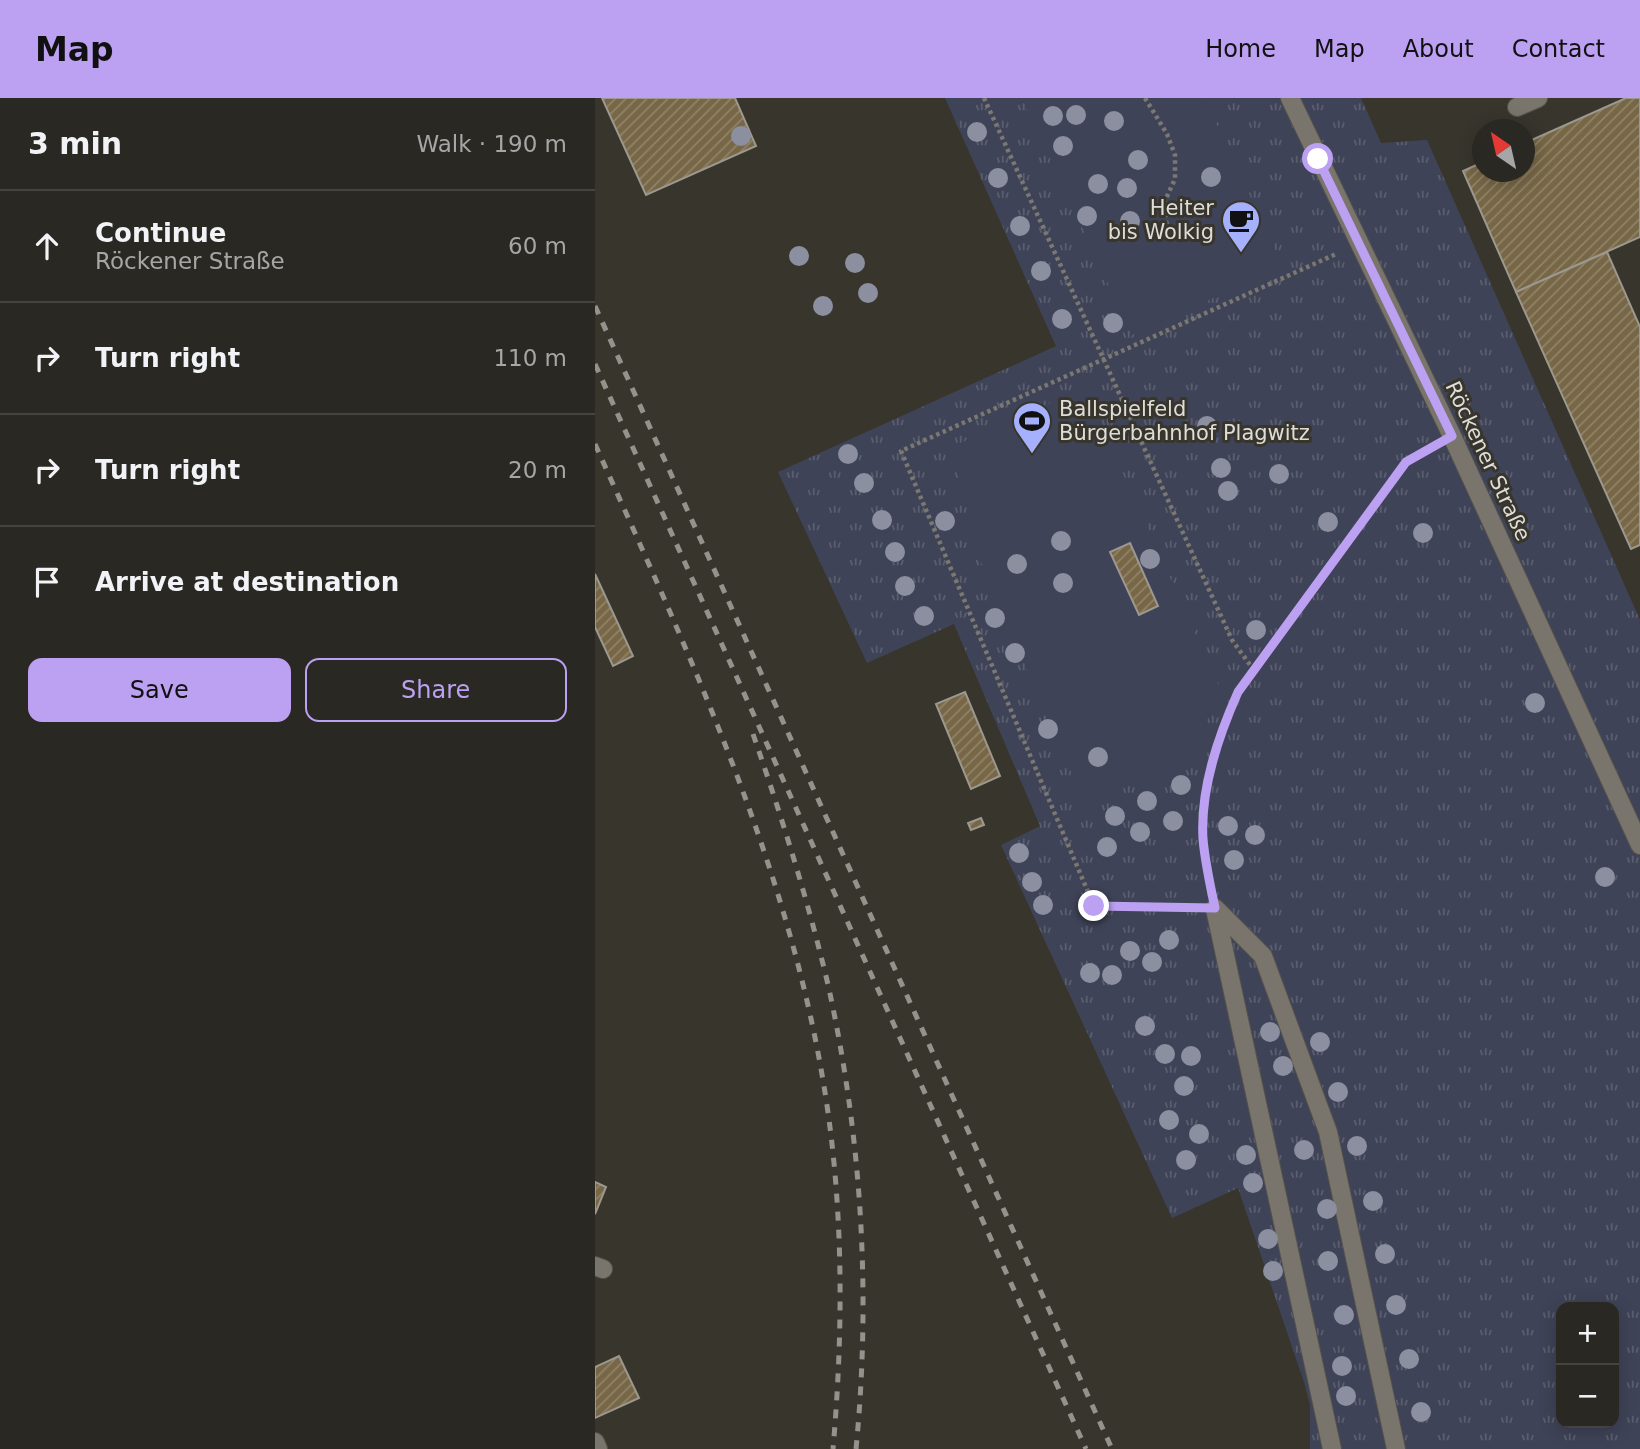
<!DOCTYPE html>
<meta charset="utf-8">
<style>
:root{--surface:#2a2822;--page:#36342f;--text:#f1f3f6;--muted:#a5a6a5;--line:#464440;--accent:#bca0f2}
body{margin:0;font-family:"DejaVu Sans",sans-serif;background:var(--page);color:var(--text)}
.controls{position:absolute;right:21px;bottom:21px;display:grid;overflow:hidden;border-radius:14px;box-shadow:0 4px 18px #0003}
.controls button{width:63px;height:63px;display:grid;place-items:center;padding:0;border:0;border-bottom:2px solid var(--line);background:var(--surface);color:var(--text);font:35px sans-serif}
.compass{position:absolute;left:877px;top:21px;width:63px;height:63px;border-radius:50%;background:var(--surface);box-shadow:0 4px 18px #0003;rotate:326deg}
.stop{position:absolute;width:21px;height:21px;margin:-16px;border:5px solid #bca0f2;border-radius:50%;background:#fff}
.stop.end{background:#bca0f2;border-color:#fff;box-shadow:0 2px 7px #0008}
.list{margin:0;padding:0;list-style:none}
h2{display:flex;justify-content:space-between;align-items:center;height:91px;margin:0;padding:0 28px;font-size:30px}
h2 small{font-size:23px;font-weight:400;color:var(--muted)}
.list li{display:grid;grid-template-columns:46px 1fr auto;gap:21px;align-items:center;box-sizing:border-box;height:112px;padding:0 28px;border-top:2px solid var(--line)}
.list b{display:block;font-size:26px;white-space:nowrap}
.list p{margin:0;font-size:23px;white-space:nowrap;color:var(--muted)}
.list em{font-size:23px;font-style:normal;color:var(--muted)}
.actions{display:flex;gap:14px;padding:21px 28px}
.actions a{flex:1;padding:16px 0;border:2px solid var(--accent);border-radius:14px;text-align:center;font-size:24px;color:var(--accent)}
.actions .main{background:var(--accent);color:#111}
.icon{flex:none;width:38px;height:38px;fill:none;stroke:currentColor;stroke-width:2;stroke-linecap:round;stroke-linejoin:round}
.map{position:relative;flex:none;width:1045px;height:1351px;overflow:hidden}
header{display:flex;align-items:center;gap:42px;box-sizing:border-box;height:98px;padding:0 35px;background:var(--accent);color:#111}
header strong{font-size:33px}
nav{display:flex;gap:38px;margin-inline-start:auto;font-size:24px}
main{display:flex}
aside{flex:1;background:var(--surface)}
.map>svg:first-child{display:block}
</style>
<header>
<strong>Map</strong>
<nav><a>Home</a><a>Map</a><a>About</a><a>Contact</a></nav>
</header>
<main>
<aside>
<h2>3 min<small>Walk · 190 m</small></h2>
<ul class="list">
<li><svg class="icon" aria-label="ahead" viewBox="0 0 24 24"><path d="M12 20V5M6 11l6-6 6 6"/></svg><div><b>Continue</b><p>Röckener Straße</p></div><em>60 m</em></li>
<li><svg class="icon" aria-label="right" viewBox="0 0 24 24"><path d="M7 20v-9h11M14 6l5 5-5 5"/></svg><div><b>Turn right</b></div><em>110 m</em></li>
<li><svg class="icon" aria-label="right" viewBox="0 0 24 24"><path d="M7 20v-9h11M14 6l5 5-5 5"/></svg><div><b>Turn right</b></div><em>20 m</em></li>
<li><svg class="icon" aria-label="arrive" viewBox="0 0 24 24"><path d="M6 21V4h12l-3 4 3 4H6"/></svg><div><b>Arrive at destination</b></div></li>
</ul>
<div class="actions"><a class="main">Save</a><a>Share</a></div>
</aside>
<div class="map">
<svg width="1045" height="1351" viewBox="0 0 1045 1351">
<defs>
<pattern id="park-tufts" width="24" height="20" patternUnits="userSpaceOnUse" patternTransform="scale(1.75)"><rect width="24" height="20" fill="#3f4357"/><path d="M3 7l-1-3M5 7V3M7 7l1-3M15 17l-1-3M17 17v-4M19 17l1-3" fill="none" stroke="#5a5e6e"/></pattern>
<pattern id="building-hatch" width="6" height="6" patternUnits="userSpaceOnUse" patternTransform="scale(1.75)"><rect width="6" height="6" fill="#776746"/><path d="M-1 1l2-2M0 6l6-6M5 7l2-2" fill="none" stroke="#908369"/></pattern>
</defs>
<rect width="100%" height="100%" fill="#38352d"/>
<!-- park -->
<path fill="url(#park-tufts)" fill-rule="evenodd" d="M350,0H766L786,45L832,42L1045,522V1351H715V1307L709,1284L643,1090L577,1120L406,747L445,728L359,526L272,565L183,374L461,248ZM966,1209H1019V1325H966Z"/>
<!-- garden -->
<g fill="#3f4357">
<polygon points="427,0 609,0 688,168 537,237"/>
<polygon points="489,290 625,590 596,663 490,706 371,429 384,423 352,351"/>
</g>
<!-- building -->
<g fill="url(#building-hatch)" stroke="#9c988f" stroke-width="2">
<polygon points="7,0 140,0 161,48 51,97"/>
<polygon points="1031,0 1045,0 1045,139 921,194 868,73 888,64 888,74 930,74 930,45"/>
<polygon points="1012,154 1045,229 1045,447 1036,451 921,194"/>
<polygon points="535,445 563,508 544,517 515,454"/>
<polygon points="0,476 38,558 18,568 0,529"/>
<polygon points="370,594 405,678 376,691 341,606"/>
<polygon points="386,720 389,727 376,732 373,725"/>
<polygon points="0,1084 11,1089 0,1116"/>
<polygon points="24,1258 44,1300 0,1320 0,1269"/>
</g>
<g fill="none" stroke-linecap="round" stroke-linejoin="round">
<defs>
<g id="service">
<polyline points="695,0 857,338 1045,747"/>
<polyline points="922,9 943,0"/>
<polyline points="620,810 668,858 733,1034 801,1351"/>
<polyline points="620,811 737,1351"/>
<polyline points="0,1168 8,1171"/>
<polyline points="0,1344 3,1351"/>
</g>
</defs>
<!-- service casing -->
<use href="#service" stroke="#55524c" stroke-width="20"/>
<!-- path -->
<g stroke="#7b7872" stroke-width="4.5" stroke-dasharray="3.5 3.5" stroke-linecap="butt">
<polyline points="389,0 637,542 658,571"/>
<polyline points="550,0 572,36 580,57 580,81 569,105 572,130"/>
<path d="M615,787C602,715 613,660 643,594L811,364L836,350"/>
<polyline points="596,810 499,808 306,353 741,156"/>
</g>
<!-- service -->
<use href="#service" stroke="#79756c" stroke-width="18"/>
<!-- rail -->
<g stroke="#94928c" stroke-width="5" stroke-dasharray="9 9" stroke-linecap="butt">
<polyline points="0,208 517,1351"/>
<polyline points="0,266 491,1351"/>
<path d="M0,346C104,578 218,818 240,1076C248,1168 246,1259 238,1351"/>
<path d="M158,636C187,720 214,805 234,891C267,1043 276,1197 261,1351"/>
</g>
</g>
<!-- trees -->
<g fill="#8c8f9f">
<circle cx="481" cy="17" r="10"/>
<circle cx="458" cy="18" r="10"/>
<circle cx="519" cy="23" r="10"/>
<circle cx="382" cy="34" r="10"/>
<circle cx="146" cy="38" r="10"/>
<circle cx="468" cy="48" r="10"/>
<circle cx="543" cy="62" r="10"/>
<circle cx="616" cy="79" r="10"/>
<circle cx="403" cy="80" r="10"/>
<circle cx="503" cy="86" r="10"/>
<circle cx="532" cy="90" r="10"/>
<circle cx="492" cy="118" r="10"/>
<circle cx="535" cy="123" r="10"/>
<circle cx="425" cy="128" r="10"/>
<circle cx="204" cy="158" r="10"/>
<circle cx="260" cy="165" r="10"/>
<circle cx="446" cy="173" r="10"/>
<circle cx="273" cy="195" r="10"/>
<circle cx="228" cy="208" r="10"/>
<circle cx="467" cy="221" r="10"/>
<circle cx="518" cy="225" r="10"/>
<circle cx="612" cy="328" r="10"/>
<circle cx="253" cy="356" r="10"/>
<circle cx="626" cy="370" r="10"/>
<circle cx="684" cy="376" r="10"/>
<circle cx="269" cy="385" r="10"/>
<circle cx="633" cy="393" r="10"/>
<circle cx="287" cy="422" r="10"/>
<circle cx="350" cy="423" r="10"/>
<circle cx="733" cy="424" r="10"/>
<circle cx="828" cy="435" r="10"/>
<circle cx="466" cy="443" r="10"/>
<circle cx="300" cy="454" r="10"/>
<circle cx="555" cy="461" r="10"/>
<circle cx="422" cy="466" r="10"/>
<circle cx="468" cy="485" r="10"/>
<circle cx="310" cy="488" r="10"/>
<circle cx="329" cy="518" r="10"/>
<circle cx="400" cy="520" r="10"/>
<circle cx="661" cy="532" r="10"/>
<circle cx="420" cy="555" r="10"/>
<circle cx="940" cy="605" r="10"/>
<circle cx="453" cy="631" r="10"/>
<circle cx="503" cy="659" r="10"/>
<circle cx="586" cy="687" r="10"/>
<circle cx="552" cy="703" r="10"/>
<circle cx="520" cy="718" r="10"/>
<circle cx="578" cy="723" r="10"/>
<circle cx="633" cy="728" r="10"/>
<circle cx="545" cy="734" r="10"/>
<circle cx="660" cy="737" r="10"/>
<circle cx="512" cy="749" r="10"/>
<circle cx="424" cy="755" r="10"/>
<circle cx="639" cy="762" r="10"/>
<circle cx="1010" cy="779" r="10"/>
<circle cx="437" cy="784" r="10"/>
<circle cx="448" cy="807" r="10"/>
<circle cx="574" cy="842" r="10"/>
<circle cx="535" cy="853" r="10"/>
<circle cx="557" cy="864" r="10"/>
<circle cx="495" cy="875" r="10"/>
<circle cx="517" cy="877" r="10"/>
<circle cx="550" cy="928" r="10"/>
<circle cx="675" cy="934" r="10"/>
<circle cx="725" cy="944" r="10"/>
<circle cx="570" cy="956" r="10"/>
<circle cx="596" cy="958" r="10"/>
<circle cx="688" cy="968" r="10"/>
<circle cx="589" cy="988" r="10"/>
<circle cx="743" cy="994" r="10"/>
<circle cx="574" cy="1022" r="10"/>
<circle cx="604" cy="1036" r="10"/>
<circle cx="762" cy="1048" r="10"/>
<circle cx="709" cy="1052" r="10"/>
<circle cx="651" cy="1057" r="10"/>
<circle cx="591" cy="1062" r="10"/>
<circle cx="658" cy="1085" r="10"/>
<circle cx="778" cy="1103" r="10"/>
<circle cx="732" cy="1111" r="10"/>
<circle cx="673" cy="1141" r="10"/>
<circle cx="790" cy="1156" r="10"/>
<circle cx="733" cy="1163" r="10"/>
<circle cx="678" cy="1173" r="10"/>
<circle cx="801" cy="1207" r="10"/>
<circle cx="749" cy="1217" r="10"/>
<circle cx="814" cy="1261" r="10"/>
<circle cx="747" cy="1268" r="10"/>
<circle cx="751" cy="1298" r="10"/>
<circle cx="826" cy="1314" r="10"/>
</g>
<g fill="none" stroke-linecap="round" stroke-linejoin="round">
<!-- route -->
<path stroke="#bca0f2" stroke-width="9" d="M499,808L620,810C615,787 610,764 608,741C605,691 623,639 643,594L811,364L857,338L723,61"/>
</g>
<!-- icons -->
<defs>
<symbol id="cafe-pin" viewBox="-11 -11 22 30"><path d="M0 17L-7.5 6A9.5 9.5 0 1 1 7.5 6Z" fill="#a5b1fc" stroke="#38352d"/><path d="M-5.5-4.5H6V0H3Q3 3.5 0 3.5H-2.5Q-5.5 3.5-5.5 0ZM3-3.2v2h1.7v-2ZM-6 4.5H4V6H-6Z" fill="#111"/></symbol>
<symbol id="stadium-pin" viewBox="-11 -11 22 30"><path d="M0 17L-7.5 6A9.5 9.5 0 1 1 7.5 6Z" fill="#a5b1fc" stroke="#38352d"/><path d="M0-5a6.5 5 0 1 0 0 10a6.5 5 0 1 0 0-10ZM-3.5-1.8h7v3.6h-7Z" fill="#111"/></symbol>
</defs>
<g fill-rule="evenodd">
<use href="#cafe-pin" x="624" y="100" width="44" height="60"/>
<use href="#stadium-pin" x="415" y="301" width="44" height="60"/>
</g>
<g text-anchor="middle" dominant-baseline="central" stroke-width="6" stroke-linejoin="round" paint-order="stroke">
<!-- poi labels -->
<g font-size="21" fill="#dfddd8" stroke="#38352d" text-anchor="end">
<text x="619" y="110">Heiter<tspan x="619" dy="24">bis Wolkig</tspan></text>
<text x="464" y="311" text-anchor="start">Ballspielfeld<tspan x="464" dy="24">Bürgerbahnhof Plagwitz</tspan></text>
</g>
<!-- street labels -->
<g font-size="21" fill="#dfddd8" stroke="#38352d">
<text transform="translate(893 363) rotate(65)">Röckener Straße</text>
</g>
</g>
</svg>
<div class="controls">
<button>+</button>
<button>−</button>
</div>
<svg class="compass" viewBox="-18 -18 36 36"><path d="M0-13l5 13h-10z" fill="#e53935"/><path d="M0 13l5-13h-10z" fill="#a5a6a5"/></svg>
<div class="stop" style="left:723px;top:61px"></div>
<div class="stop end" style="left:499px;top:808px"></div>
</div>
</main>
